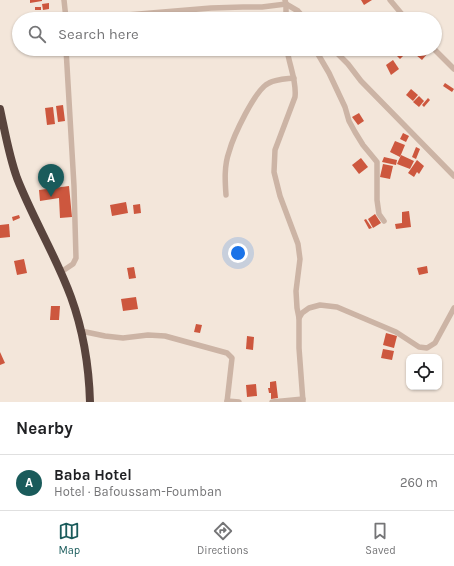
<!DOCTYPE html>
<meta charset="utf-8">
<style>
:root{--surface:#fff;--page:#f2f2f2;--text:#202124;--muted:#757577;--line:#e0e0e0;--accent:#1a5b5b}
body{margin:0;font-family:Karla,sans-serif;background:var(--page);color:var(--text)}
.controls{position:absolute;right:12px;bottom:12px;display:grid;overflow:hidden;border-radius:8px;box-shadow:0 1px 3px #0004}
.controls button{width:36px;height:36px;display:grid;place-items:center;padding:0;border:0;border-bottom:1px solid var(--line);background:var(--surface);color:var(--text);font:20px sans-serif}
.you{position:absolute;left:238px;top:253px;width:14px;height:14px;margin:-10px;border:3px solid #fff;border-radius:50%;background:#1a73e8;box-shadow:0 0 0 6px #1a73e833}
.badge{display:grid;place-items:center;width:26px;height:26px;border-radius:50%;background:var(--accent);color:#fff;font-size:13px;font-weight:700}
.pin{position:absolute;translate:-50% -33px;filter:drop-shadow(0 1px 2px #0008)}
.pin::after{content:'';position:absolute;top:21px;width:14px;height:12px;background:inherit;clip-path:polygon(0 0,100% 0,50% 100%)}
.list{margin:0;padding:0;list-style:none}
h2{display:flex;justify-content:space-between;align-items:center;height:52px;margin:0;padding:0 16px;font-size:17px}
h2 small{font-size:13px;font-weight:400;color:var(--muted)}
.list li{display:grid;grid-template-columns:26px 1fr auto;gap:12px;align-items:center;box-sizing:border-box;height:56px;padding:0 16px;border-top:1px solid var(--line)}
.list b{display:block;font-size:15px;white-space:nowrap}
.list p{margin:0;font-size:13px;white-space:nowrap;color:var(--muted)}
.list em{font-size:13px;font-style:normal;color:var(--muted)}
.icon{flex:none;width:22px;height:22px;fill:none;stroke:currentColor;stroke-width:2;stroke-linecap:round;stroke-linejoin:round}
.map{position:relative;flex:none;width:454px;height:402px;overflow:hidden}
.search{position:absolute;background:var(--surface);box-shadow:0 1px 3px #0004;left:12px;right:12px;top:12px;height:44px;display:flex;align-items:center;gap:10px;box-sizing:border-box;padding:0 14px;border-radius:22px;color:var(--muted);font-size:15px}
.sheet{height:108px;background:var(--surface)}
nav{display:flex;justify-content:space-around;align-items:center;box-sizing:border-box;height:56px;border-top:1px solid var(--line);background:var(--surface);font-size:11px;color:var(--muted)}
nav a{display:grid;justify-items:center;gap:2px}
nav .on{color:var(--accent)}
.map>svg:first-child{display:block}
</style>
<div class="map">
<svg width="454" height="402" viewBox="0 0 454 402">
<rect width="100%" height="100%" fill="#f3e6da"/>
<!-- building -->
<g fill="#cd573e">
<polygon points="30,0 42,0 42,1 30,3"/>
<polygon points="361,0 372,0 364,5"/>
<polygon points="49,3 49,9 43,10 42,4"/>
<rect x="35" y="7" width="6" height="3"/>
<polygon points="242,16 242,19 226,19 226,17"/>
<polygon points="394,49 405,49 406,50 403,53 405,54 400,59 392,51"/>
<polygon points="421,49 423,49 428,53 422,60 416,55"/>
<polygon points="393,60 399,69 391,75 386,65"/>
<polygon points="445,83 454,89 452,92 443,86"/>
<polygon points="411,89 418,95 413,101 406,95"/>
<polygon points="419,96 424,101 419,107 413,102"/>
<polygon points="428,98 430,100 424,107 422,105"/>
<polygon points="63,105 65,121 58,122 56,106"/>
<polygon points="53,107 55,124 47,125 45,108"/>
<polygon points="359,113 364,121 358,125 352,117"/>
<polygon points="403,133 409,136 406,142 400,139"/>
<polygon points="395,141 405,145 400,157 390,152"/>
<polygon points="416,147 420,149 416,159 412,157"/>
<polygon points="401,155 414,161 410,169 397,164"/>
<polygon points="384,157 397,160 396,165 382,162"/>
<polygon points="361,158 368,167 359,174 352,165"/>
<polygon points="417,160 424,166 419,174 417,172 414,177 408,173"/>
<polygon points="383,164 393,166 390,179 380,177"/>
<polygon points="69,186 72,217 60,218 59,198 40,201 39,190"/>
<polygon points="126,202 128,213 112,216 110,205"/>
<polygon points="140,204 141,213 134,214 133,205"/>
<polygon points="409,211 411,227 396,229 395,224 402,223 402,212"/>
<polygon points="375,214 381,223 373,228 368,219"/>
<polygon points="19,215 20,218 13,221 12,217"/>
<polygon points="366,219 372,228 369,229 364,220"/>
<polygon points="9,224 10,237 0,238 0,225"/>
<polygon points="24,259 27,273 17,275 14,261"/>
<polygon points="427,266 428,273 419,275 417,268"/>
<polygon points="134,267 136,278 129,279 127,268"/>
<polygon points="136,297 138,309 123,311 121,299"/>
<polygon points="51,306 60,306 59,320 50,320"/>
<polygon points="196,324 202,325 200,333 194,332"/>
<polygon points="386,333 397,336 394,348 383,345"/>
<polygon points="247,336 254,337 253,350 246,349"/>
<polygon points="383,349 394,351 392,360 381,358"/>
<polygon points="0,352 5,363 0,365"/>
<polygon points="276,381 278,398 271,399 271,393 269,393 268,388 270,388 270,382"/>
<polygon points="256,384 257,396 247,397 246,385"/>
</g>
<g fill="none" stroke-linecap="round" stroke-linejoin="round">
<!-- minor -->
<g stroke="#ccb4a5" stroke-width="5.5">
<polyline points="64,0 66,19"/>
<polyline points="285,0 286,4 286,19"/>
<polyline points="390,0 406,19"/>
<polyline points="79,19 211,8 243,7 262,7 286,4 298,11 305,19"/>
<path d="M287,49C289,65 297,81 295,97L275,150L274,172L280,196L298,244L300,259L296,291L297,308L299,318"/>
<polyline points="315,49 329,73 345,107 349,121 355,132 363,145 377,162 377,200 379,214 384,221"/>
<polyline points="333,49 348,64 361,81 454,176"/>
<polyline points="434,49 454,69"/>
<path d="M226,195C225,181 224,166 229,152C233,137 255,89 269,83C276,79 286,79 294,78"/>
<polyline points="61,272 73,264 76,258 74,186 66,49"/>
<polyline points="81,331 105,336 123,338 148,335 165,336 227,353 232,358 227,402"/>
<polyline points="227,401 239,402"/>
<polyline points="272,402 303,399"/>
<polyline points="303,402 299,348 299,318 302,313 309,308 320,305 337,307 396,332 419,347 427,348 435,343 454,308"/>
</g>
<!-- highway -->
<path stroke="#59443d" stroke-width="8" d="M0,109C5,132 9,156 17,178C33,219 56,256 71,297C83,330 89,367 90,402"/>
</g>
</svg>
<div class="controls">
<button><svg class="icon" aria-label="locate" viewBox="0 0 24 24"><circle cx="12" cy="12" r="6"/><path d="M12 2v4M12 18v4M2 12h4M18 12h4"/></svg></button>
</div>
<div class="you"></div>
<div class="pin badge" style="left:51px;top:197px">A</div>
<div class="search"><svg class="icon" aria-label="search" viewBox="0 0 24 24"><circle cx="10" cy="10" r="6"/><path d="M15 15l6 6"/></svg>Search here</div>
</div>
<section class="sheet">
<h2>Nearby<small></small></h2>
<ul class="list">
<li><span class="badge">A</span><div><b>Baba Hotel</b><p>Hotel · Bafoussam-Foumban</p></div><em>260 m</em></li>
</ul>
</section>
<nav>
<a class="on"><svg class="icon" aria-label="map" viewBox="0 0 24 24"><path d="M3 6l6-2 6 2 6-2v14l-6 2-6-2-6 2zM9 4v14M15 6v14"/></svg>Map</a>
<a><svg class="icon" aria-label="directions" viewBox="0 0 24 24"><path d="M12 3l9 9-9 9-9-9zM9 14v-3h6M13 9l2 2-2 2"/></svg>Directions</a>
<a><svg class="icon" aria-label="saved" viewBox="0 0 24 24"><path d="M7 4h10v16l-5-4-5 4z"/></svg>Saved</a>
</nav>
